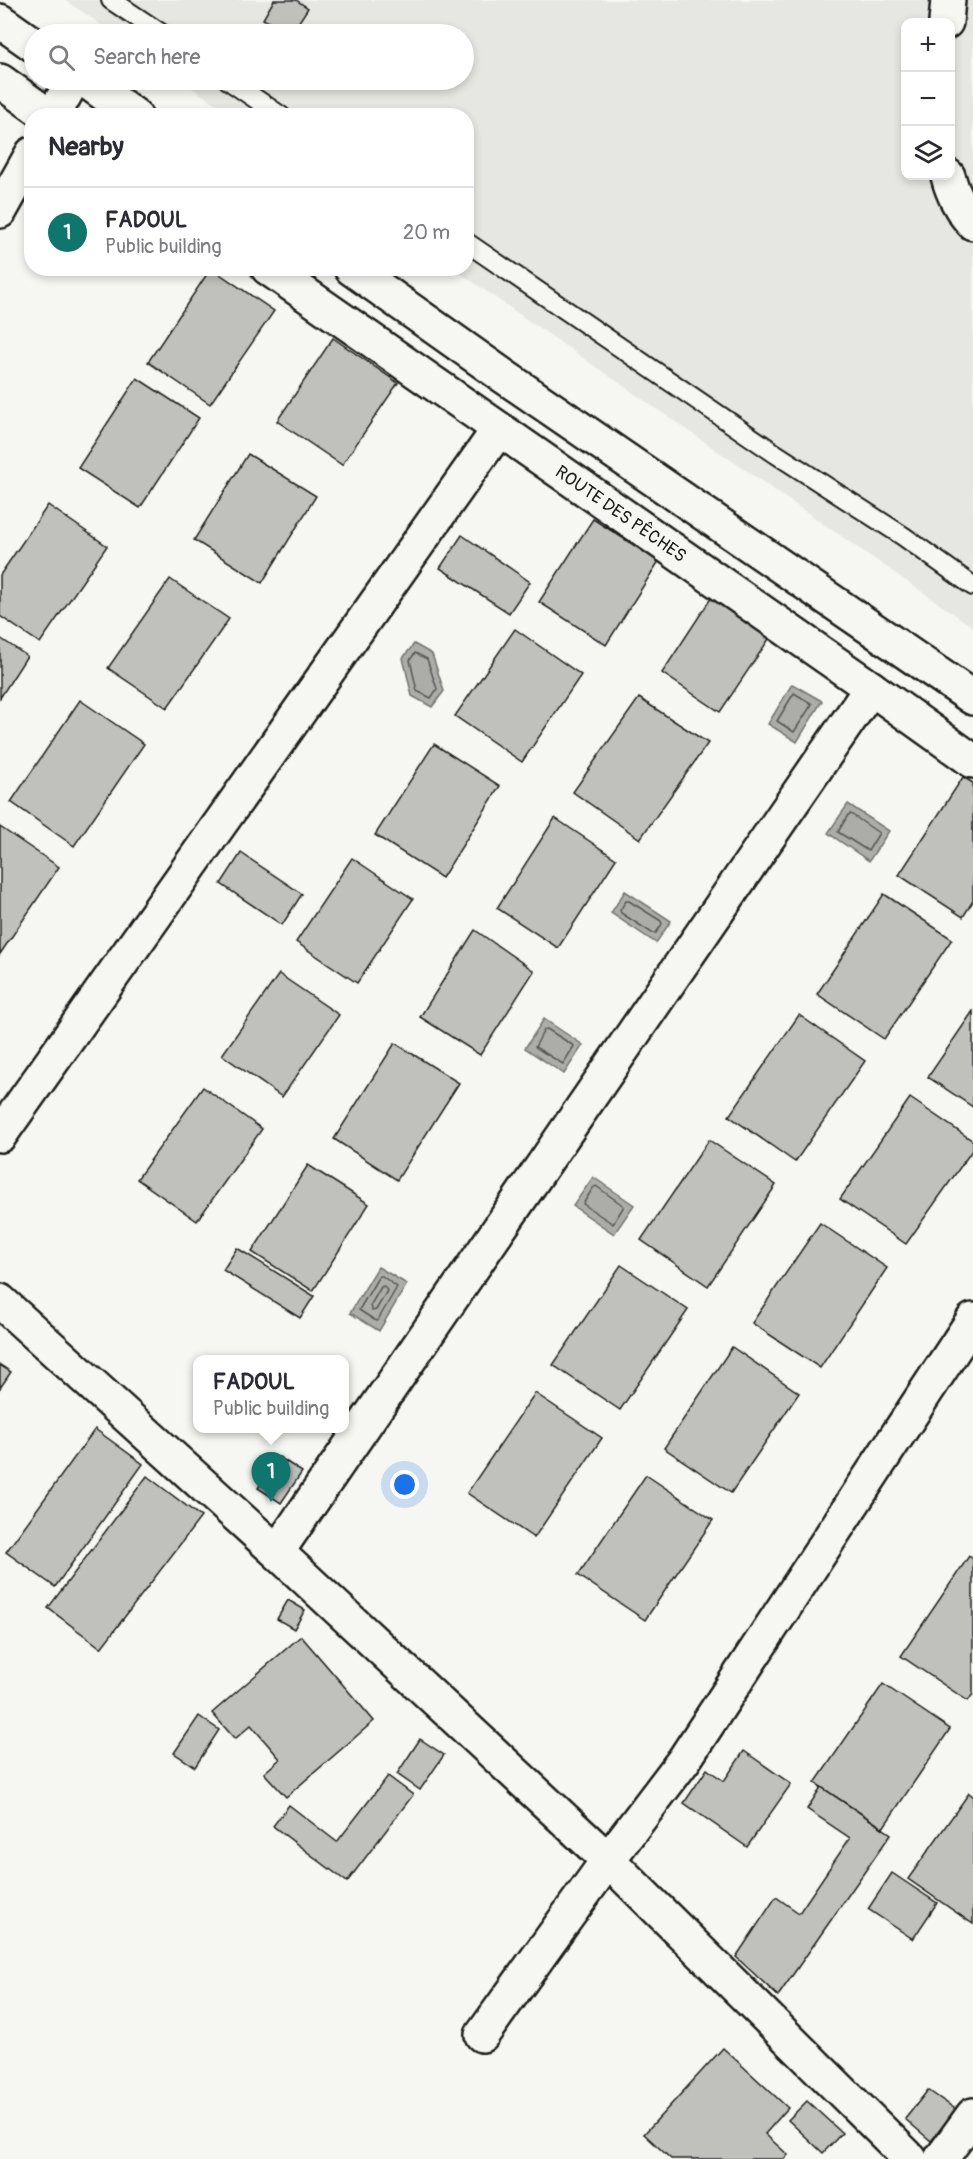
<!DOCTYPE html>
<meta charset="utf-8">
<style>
:root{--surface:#fff;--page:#f7f7f7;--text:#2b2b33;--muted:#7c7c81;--line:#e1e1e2;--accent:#0f766e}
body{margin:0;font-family:Pangolin,sans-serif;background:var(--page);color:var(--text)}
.controls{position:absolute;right:18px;top:18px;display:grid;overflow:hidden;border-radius:12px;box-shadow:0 3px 9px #0003}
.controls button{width:54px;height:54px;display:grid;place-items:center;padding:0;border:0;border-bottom:2px solid var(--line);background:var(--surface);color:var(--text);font:30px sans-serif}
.you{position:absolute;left:405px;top:1485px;width:21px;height:21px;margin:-15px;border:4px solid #fff;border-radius:50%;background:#1a73e8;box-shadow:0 0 0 9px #1a73e833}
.badge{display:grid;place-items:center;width:39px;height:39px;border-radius:50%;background:var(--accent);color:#fff;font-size:20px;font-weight:700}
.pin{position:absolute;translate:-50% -50px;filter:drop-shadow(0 2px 3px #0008)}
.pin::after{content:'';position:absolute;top:32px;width:21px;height:18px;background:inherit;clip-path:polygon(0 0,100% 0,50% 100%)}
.popup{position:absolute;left:193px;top:1355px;width:156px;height:78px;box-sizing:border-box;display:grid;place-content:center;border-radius:12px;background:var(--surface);filter:drop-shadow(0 2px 4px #0005);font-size:20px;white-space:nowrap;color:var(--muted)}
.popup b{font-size:22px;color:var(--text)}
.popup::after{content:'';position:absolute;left:50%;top:100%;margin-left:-12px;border:12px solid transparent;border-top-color:var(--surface)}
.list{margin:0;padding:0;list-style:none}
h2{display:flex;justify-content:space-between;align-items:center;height:78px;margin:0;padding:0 24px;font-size:26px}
h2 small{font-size:20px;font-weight:400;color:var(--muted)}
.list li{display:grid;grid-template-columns:39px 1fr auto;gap:18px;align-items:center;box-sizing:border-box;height:90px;padding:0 24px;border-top:2px solid var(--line)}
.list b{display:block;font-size:22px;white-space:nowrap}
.list p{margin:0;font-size:20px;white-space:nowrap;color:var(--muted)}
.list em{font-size:20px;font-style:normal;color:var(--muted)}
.icon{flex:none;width:33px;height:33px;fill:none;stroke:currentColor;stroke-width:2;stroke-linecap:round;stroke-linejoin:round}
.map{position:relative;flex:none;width:973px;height:2159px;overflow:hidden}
.search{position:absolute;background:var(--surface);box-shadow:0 3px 9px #0003;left:24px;top:24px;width:450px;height:66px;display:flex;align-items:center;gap:15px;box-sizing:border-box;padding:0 21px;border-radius:33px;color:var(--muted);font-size:22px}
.panel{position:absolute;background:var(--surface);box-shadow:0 3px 9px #0003;left:24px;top:108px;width:450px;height:168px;border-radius:24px}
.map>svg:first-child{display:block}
</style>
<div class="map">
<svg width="973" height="2159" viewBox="0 0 973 2159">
<rect width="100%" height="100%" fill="#f6f6f2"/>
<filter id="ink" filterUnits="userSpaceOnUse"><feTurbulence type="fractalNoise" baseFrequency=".0167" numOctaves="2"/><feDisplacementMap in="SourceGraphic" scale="12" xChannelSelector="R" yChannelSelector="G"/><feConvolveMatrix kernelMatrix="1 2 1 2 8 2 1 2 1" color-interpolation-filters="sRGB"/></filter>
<g filter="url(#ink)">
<!-- built -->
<path fill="#e6e6e2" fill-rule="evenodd" d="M65,0H973V627L454,269L466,268V116L233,115L180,80H464V34H115ZM906,22H950V176H906Z"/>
<!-- water -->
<g fill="#acaca9" stroke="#727271" stroke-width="1.5">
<polygon points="414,644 432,654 444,691 432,707 412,696 403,658"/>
<polygon points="792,684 822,701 797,742 768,724"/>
<polygon points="848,804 889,831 869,861 828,833"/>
<polygon points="625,891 671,921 656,943 611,913"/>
<polygon points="544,1019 583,1045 564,1074 525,1048"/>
<polygon points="593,1177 634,1205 614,1234 573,1206"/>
<polygon points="378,1267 407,1284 379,1331 350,1313"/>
</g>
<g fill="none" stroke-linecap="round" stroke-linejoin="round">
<!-- shore -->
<g stroke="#565654" stroke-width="1.5">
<polygon points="415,653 427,659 437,689 431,698 417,691 410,660"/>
<polygon points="794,693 812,704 794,732 777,721"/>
<polygon points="851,814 879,833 868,851 838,832 848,815"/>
<polygon points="626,901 629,901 661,921 662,924 656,933 652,933 621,913 620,910"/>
<polygon points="547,1029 574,1046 563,1064 535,1047 544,1030"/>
<polygon points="596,1186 624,1206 613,1224 583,1204 593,1188"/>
<polygon points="379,1276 382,1276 397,1287 378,1320 376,1321 359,1310"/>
<polygon points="384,1286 387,1291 376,1310 372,1311 370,1306 381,1287"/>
</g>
</g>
<!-- building -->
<g fill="#c0c0bd" stroke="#1c1c1c" stroke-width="1.5">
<polygon points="274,0 296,0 308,8 291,34 263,19"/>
<polygon points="211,268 274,311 210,404 148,362"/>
<polygon points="333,338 398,383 342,465 277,421"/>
<polygon points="137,378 199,418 140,508 78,468"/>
<polygon points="248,454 316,496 262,583 194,540"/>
<polygon points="48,505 107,546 40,643 0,616 0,575"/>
<polygon points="593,519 659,561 606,645 539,602"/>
<polygon points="462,535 530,582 509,613 440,568"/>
<polygon points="170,579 229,619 167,708 108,668"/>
<polygon points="715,592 773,633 720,712 662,673"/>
<polygon points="515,629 581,675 522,762 455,716"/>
<polygon points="0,638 27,656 0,698"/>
<polygon points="639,698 708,743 640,839 573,792"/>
<polygon points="80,700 144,744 74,846 11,802"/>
<polygon points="434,744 500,786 442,878 375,835"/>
<polygon points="963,777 973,783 973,901 963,917 899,875"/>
<polygon points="555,818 616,859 558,948 497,908"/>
<polygon points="0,827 59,867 0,954"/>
<polygon points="241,853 302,894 282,925 221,884"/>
<polygon points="352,858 413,899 357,983 296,942"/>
<polygon points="884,894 952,939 884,1039 817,994"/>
<polygon points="475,930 534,971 480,1055 420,1017"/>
<polygon points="279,974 339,1015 282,1097 222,1055"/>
<polygon points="973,1011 973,1107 928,1077"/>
<polygon points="799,1015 865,1061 795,1162 729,1116"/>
<polygon points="395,1043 459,1083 397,1180 334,1139"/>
<polygon points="203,1087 262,1129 197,1221 137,1179"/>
<polygon points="910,1098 973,1141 973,1149 906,1244 840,1199"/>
<polygon points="709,1140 776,1185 708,1286 641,1240"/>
<polygon points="308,1165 369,1204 313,1291 252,1252"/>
<polygon points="820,1223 887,1268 820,1368 752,1323"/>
<polygon points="237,1248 314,1296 300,1318 223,1270"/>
<polygon points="621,1265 688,1310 620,1410 553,1365"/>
<polygon points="732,1347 799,1393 731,1493 664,1448"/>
<polygon points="0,1365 11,1372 0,1388"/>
<polygon points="535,1393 602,1438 534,1538 467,1493"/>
<polygon points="95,1429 143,1464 55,1587 6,1552"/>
<polygon points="279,1457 302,1472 281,1503 258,1488"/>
<polygon points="646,1475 713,1520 645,1620 578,1575"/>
<polygon points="147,1476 201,1517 101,1648 48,1608"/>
<polygon points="969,1556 973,1559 973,1694 968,1701 901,1656"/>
<polygon points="288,1600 305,1610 294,1629 277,1619"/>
<polygon points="301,1636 374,1721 286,1797 264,1773 280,1759 251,1725 235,1739 212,1713"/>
<polygon points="883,1684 950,1729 883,1828 815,1783"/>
<polygon points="199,1716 219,1730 195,1767 174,1753"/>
<polygon points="420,1739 444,1755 420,1790 397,1774"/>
<polygon points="744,1751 791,1784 747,1847 684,1803 707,1769 724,1781"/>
<polygon points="388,1776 413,1795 347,1882 273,1826 289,1805 337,1842"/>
<polygon points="821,1787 891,1834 778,1996 736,1957 776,1897 799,1913 850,1838 807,1809"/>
<polygon points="969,1793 973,1796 973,1924 908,1879"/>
<polygon points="892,1873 937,1903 913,1939 868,1909"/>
<polygon points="723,2048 788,2108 765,2134 788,2155 784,2159 671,2159 644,2134"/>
<polygon points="928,2090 958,2111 931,2141 905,2119"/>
<polygon points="807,2101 842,2133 823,2153 788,2120"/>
</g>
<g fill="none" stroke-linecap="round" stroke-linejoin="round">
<defs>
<g id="service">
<polyline points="111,0 162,34"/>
<polyline points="228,80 281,116"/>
<polyline points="466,242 776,454 903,536 973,586"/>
</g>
<g id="minor">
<polyline points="946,22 948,0"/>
<polyline points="53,116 73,80"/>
<path d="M948,176C952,192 961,211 973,223"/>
<polyline points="0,211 32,154"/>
<polyline points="0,1135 499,429"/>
<polyline points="0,1301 277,1552 608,1860 910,2159"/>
<polyline points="277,1552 871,688"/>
<polyline points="482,2035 608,1860 684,1760 973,1320"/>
<polyline points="941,2159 973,2115"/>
</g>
<g id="secondary">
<polyline points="0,21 34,45"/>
<polyline points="85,80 135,116"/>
<polyline points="0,81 49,116"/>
<path id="s1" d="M268,268L871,688L973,761"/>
<polyline points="351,268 502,375 973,698"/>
</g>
</defs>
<!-- service casing -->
<use href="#service" stroke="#1c1c1c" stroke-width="22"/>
<!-- minor casing -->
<use href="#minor" stroke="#1c1c1c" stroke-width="38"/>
<!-- secondary casing -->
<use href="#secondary" stroke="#1c1c1c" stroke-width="38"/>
<!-- service -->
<use href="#service" stroke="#f6f6f2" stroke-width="18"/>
<!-- minor -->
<use href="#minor" stroke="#f6f6f2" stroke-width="33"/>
<!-- secondary -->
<use href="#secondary" stroke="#f6f6f2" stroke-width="33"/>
</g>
</g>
<g text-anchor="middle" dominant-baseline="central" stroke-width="4.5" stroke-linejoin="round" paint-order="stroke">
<!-- street labels -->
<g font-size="18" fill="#1c1c1c" stroke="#f6f6f2">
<text stroke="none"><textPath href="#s1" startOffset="430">ROUTE DES PÊCHES</textPath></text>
</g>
</g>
</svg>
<div class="controls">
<button>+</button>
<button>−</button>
<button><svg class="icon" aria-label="layers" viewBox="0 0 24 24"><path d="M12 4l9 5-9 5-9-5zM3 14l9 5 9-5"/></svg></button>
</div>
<div class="you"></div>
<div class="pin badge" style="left:271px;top:1502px">1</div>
<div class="popup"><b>FADOUL</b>Public building</div>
<div class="search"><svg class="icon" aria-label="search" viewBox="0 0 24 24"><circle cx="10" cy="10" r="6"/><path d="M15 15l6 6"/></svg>Search here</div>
<section class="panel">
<h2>Nearby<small></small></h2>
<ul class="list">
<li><span class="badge">1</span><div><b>FADOUL</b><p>Public building</p></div><em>20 m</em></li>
</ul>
</section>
</div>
